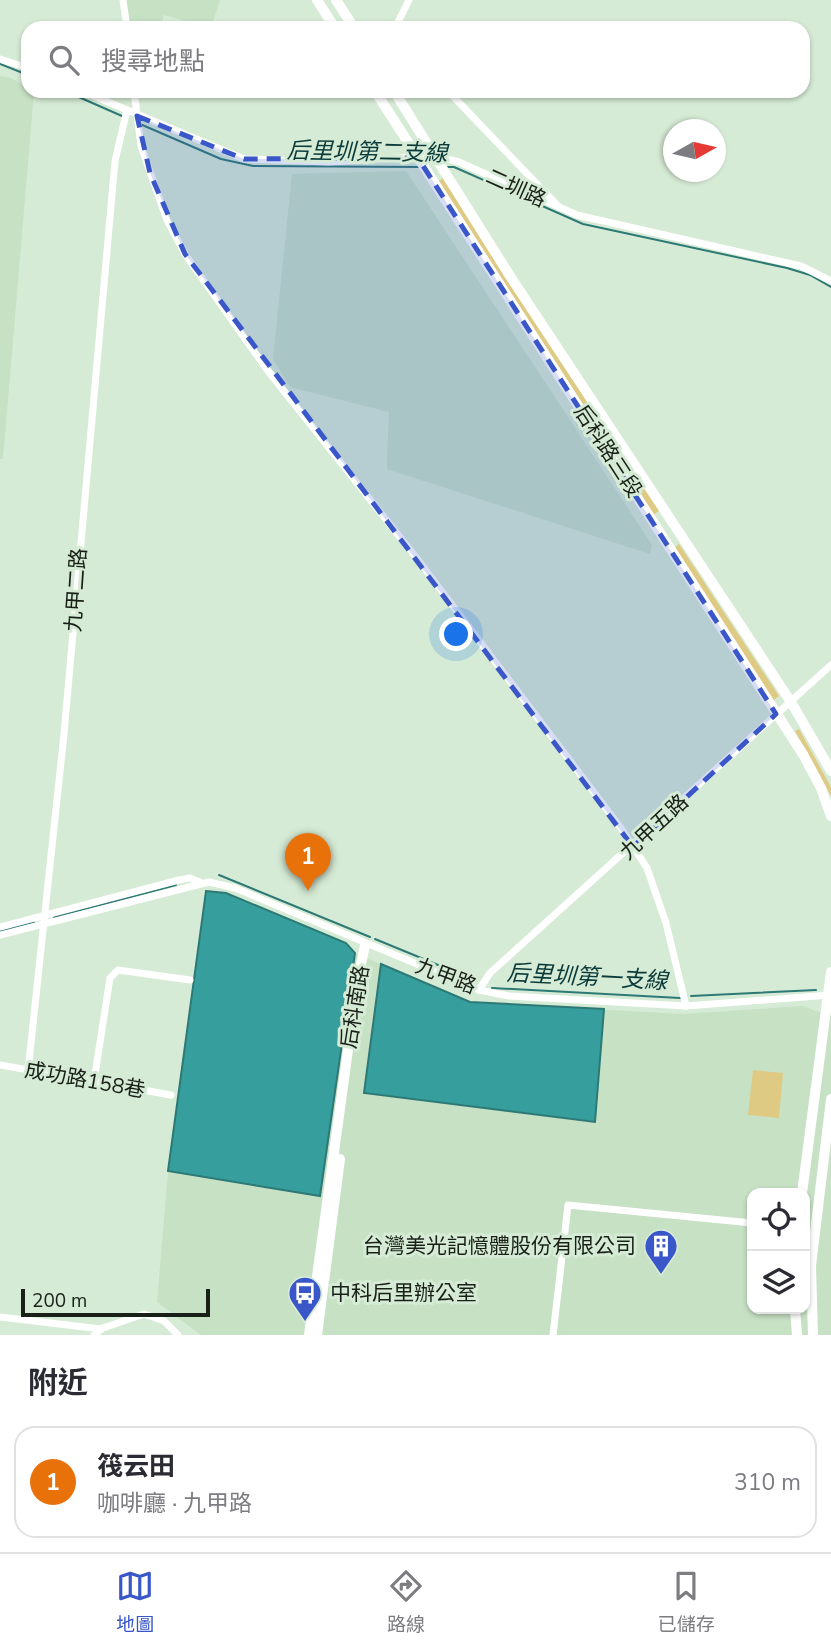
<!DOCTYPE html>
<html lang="zh-TW">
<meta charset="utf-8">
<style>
:root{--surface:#fff;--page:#f7f7f7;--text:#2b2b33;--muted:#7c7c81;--line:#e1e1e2;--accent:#3957c9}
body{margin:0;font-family:"Nunito Sans","Noto Sans TC",sans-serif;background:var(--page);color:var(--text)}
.controls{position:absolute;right:21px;bottom:21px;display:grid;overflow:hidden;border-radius:14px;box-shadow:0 2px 5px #0004}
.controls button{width:63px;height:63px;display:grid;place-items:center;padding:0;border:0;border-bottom:2px solid var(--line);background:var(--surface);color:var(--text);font:35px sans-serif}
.compass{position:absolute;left:663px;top:119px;width:63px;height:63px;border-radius:50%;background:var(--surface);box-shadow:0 2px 5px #0004;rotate:82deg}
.scale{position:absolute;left:21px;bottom:18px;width:189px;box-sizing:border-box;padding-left:7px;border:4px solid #192018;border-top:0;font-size:19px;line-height:24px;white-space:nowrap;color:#192018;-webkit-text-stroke:5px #d6ebd5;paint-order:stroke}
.you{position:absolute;left:457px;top:635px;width:24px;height:24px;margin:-18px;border:5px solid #fff;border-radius:50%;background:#1a73e8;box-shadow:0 0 0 10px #1a73e833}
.badge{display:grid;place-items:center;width:46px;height:46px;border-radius:50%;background:var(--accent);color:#fff;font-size:23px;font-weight:700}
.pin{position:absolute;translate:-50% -58px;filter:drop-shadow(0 2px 4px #0008)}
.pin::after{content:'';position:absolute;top:37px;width:24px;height:21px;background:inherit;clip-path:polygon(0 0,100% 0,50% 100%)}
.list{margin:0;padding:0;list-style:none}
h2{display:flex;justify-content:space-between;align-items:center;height:91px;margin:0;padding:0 28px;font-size:30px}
h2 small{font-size:23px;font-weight:400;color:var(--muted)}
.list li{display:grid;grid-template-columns:46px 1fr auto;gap:21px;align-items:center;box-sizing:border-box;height:112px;margin:0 14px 14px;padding:0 14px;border:2px solid var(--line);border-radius:21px}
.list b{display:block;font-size:26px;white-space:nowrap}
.list p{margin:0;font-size:23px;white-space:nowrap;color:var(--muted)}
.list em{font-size:23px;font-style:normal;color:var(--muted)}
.icon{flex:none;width:38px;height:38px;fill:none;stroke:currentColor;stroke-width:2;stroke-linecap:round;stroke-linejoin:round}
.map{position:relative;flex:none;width:831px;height:1335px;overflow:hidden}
.search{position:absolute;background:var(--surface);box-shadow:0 2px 5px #0004;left:21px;right:21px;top:21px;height:77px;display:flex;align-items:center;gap:18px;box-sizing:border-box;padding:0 24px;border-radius:21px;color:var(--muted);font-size:26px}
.sheet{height:217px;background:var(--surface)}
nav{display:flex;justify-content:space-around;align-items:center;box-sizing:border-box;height:98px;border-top:2px solid var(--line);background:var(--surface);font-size:19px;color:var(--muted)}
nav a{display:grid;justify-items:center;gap:4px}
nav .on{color:var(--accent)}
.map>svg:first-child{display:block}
</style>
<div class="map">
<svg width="831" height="1335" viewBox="0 0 831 1335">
<rect width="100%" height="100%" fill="#d6ebd5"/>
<!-- built -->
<g fill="#c7e1c5" fill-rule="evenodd">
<polygon points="125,0 220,0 211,28 164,15 160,28 148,28 127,22"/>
<polygon points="0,76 11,78 34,92 3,459 0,459"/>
<polygon points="406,171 652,545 650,554 387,469 389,412 290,387 273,359 292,174"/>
<path d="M206,891L226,893L346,943L355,953L470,1002L683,1014L802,1006L831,1016V1335H201L157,1302L168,1171ZM752,1193H805V1309H752Z"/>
</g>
<!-- green -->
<g fill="#dfca84">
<polygon points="443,178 660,510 652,516 439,181"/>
<polygon points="679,544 779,696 773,701 674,548"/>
<polygon points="799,729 831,787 831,796 795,731"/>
<polygon points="753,1070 783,1073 779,1118 748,1115"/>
</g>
<!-- water -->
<g fill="#369f9d" stroke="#2d7975" stroke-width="2">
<polygon points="206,891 226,893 346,943 355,953 320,1196 168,1171"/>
<polygon points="381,964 470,1002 604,1009 595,1122 364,1093"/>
</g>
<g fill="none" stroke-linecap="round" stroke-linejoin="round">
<!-- stream -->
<g stroke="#2d7975" stroke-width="2">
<polyline points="0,64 28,75"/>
<polyline points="65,91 122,116"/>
<polyline points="140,124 221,159 253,166 420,167"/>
<polyline points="447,167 454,167 583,224 787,268 810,275 831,287"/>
<polyline points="219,875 370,937"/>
<polyline points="54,917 176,885"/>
<polyline points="0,931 34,922"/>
<polyline points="375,939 477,981"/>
<polyline points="492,988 680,998"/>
<polyline points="691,996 816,990"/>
</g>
<!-- street -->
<g stroke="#fff" stroke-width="7">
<polyline points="123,0 127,28"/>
<polyline points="395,28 409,0"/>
<polyline points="0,59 28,68"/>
<polyline points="82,91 244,159 329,162 436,156 459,162 577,215 801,266 831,281"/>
<polyline points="134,91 141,146 167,220 185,254 268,371 419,561 621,828 647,868 666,923 686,1006"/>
<polyline points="448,91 559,207"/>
<polyline points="0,927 179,880 190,878 200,882"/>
<polyline points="0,935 209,882 235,888 479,990 509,996 686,1006 830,995"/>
<polyline points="479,990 490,973 831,665"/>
<polyline points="0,1065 171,1095"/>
<polyline points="28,1071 64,734 115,161 127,110"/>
<polyline points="94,1081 110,978 118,970 190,980"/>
<polyline points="0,1317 101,1329"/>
<polyline points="94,1335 103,1328 144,1314 164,1321 178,1335"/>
<polyline points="553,1335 568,1205 752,1223"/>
</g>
<!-- secondary -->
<g stroke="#fff" stroke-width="10">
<polyline points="317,0 335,28"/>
<polyline points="336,0 354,28"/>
<polyline points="375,91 804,756 821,788 831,816"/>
<polyline points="394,91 510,276 791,702 831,771"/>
<polyline points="802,1193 831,972"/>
<polyline points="795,1309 797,1335"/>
<polyline points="309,1335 357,984 365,945"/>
<polyline points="317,1335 340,1159"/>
<polyline points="813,1335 811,1266 831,1099"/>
</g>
</g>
<!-- marked area -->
<path fill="#3957c9" fill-opacity="0.2" stroke="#3957c9" stroke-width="5" stroke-dasharray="14 9" stroke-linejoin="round" d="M137,116L244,159L418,158L776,714L633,847L185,254L150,173Z"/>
<!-- icons -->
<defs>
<symbol id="building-pin" viewBox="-11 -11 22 30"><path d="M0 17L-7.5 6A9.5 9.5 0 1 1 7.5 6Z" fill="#3957c9" stroke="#d6ebd5"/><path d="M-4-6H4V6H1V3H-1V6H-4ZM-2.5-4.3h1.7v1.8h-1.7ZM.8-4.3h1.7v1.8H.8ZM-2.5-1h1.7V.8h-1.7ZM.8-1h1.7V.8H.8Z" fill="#fff"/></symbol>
<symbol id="bus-pin" viewBox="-11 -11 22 30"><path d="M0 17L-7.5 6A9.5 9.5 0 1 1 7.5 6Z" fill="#3957c9" stroke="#d6ebd5"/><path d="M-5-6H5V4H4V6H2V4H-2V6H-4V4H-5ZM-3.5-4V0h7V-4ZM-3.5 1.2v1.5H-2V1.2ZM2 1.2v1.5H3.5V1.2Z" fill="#fff"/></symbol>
</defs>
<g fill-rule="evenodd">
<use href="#building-pin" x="642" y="1227" width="38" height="52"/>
<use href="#bus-pin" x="286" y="1274" width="38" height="52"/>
</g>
<g text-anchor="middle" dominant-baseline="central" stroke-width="6" stroke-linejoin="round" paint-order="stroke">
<!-- street labels -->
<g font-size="21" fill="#192018" stroke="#d6ebd5">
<text transform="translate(516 188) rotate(24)">二圳路</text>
<text transform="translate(608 451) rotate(57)">后科路三段</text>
<text transform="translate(76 590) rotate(-86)">九甲二路</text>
<text transform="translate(654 827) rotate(-43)">九甲五路</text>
<text transform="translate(446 976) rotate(21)">九甲路</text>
<text transform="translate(355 1007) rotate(-81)">后科南路</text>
<text transform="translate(85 1080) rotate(10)">成功路158巷</text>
</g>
<!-- poi labels -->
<g font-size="21" fill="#192018" stroke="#d6ebd5" text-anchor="end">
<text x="636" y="1246">台灣美光記憶體股份有限公司</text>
<text x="330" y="1293" text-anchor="start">中科后里辦公室</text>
</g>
<!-- water labels -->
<g font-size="23" font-style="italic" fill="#0a3b3a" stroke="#d6ebd5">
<text transform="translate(367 152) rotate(1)">后里圳第二支線</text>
<text transform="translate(587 977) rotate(3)">后里圳第一支線</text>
</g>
</g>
</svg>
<div class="controls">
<button><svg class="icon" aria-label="locate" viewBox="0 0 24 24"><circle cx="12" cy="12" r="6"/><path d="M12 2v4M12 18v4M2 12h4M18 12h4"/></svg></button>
<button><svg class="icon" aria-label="layers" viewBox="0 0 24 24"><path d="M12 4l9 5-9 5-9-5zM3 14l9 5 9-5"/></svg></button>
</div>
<svg class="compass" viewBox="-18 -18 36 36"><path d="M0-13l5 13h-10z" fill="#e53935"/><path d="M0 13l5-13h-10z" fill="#7c7c81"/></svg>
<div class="scale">200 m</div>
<div class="you"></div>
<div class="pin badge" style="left:308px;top:891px;background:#e8710a">1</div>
<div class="search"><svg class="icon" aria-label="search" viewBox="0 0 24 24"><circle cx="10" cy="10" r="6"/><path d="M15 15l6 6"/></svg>搜尋地點</div>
</div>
<section class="sheet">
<h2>附近<small></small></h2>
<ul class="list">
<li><span class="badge" style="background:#e8710a">1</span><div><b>筏云田</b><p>咖啡廳 · 九甲路</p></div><em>310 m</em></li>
</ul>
</section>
<nav>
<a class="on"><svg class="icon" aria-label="map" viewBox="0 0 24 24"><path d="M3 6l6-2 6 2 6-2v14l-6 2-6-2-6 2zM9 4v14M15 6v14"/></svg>地圖</a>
<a><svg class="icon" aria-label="directions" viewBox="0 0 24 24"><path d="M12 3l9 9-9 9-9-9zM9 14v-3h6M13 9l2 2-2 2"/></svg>路線</a>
<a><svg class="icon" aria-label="saved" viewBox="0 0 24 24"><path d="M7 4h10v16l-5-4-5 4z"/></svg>已儲存</a>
</nav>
